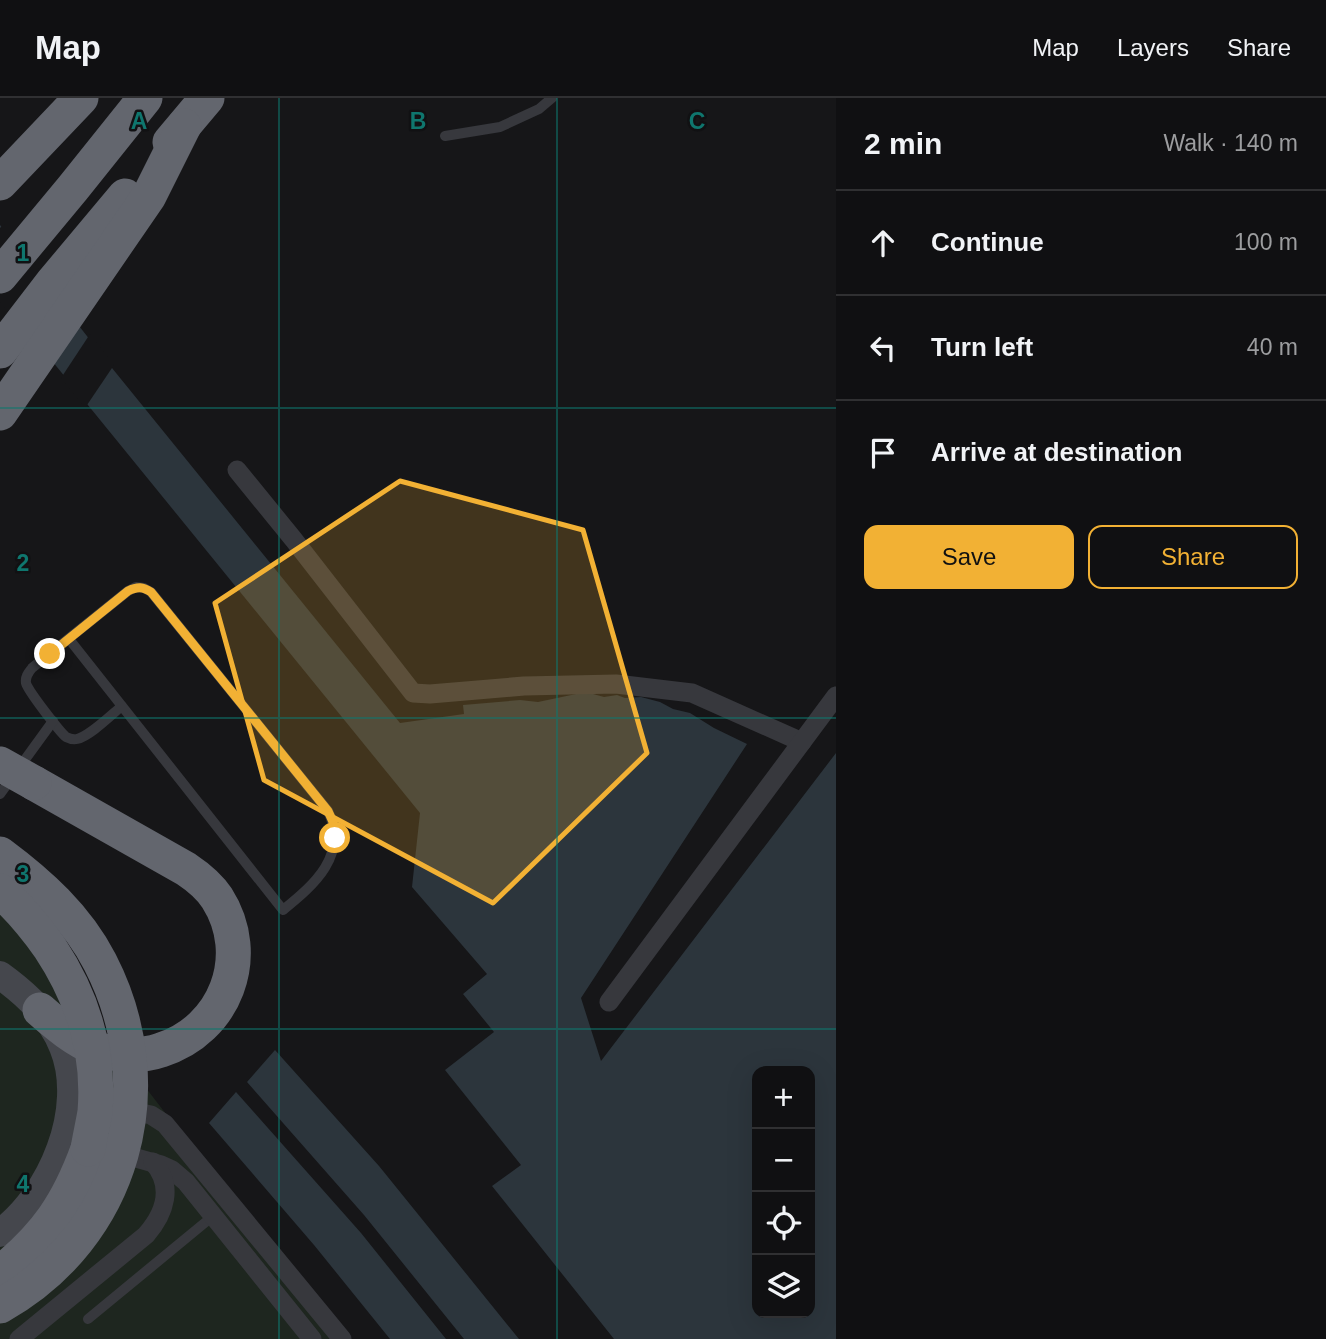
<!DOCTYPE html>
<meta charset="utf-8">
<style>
:root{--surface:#101012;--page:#1e1e20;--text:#f1f3f6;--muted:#9c9d9f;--line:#303032;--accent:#f2b134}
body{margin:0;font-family:Arial,sans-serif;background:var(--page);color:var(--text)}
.controls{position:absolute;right:21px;bottom:21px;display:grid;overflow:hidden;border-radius:14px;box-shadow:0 7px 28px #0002}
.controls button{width:63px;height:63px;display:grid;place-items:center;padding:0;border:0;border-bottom:2px solid var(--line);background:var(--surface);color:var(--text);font:35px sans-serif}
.stop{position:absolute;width:21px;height:21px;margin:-16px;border:5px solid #f2b134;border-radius:50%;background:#fff}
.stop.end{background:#f2b134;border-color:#fff;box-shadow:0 2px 7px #0008}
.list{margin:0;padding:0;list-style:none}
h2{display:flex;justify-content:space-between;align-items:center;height:91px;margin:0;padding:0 28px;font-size:30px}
h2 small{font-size:23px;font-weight:400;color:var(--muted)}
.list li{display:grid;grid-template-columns:46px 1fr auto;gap:21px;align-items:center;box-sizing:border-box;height:105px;padding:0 28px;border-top:2px solid var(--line)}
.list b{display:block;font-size:26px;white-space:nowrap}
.list em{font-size:23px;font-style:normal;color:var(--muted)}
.actions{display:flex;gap:14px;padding:21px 28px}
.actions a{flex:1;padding:16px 0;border:2px solid var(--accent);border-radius:14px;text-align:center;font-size:24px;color:var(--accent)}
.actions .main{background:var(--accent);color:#111}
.icon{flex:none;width:38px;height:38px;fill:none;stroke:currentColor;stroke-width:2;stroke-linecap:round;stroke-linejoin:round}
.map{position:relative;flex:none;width:836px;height:1241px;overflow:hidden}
header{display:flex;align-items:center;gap:42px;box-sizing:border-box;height:98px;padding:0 35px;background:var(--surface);border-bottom:2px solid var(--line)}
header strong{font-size:33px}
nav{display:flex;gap:38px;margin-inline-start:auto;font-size:24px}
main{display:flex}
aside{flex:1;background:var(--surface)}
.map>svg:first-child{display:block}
</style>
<header>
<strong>Map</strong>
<nav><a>Map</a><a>Layers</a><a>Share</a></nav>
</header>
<main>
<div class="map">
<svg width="836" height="1241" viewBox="0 0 836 1241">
<rect width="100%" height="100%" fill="#161618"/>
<!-- green -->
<polygon fill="#1e261f" points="0,793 81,906 340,1241 0,1241"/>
<!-- water -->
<g fill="#2c353c" fill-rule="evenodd">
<path d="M0,127L112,270L400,625L464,616L463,607L520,602L538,604L576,596H593L604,599L617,597L625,600L641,599L660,604L673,611L690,615L714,630L747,646L581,900L601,963L836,655V1241H614L492,1088L521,1067L445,972L494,934L463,896L487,876L412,789L420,715L0,199ZM757,973H810V1215H757Z"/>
<polygon points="275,952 379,1068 519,1241 464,1241 364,1117 247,984"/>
<polygon points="236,994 361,1135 446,1241 390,1241 314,1147 209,1025"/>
</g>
<!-- pier -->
<g fill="#161618">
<polygon points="4,126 77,220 47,263 0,204 0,130"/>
<polygon points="90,236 114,267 85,310 61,280"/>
</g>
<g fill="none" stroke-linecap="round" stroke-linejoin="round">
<!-- lane -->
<g stroke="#37383d" stroke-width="10">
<polyline points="445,38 500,29 539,11 552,0"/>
<path d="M69,541L283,812C314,787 349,757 328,713L151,494L144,490L136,489L128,493L32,570C28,575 25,579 26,585C28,593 60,634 66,639C70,641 73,642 77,641C90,638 111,617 122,608"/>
<polyline points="0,696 53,623"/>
<polyline points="88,1221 213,1118"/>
</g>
<!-- street -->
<g stroke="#37383d" stroke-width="19">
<polyline points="237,372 294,442 413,595 430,596 524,588 616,586 692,595 802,644"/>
<polyline points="609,904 836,598"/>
<polyline points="122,1011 151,1017 165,1026 342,1241"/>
<polyline points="115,1054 161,1067 172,1072 186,1084 312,1241"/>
<path d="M19,1241L146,1137C165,1115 174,1088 153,1064"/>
</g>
<!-- secondary -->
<path stroke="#45474d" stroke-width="28" d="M0,877C25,895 52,920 63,949C88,1010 52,1097 0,1135"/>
<!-- highway -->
<g stroke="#63666e" stroke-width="35">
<polyline points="170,44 207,0"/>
<polyline points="0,85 81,0"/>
<polyline points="0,178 73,90 145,0"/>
<polyline points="0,253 53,184 125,98"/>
<polyline points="0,315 149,98 184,28"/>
<path d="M34,685L186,771C198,779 209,788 217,800C254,858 225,932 161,952C141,959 117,958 97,951C75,942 57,927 40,912"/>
<path d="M0,1175C46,1138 68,1106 88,1051"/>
</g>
<!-- highway-bridge -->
<g stroke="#63666e" stroke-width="35">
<polyline points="0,666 34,685"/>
<path d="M0,756C39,785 77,819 100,864C165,990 124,1138 0,1208"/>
<path d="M0,793C20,810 35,829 50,850C83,900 100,953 95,1014C93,1026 90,1039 88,1051"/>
</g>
</g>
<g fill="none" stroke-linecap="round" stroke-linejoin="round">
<!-- route -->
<path stroke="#f2b134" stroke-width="9" d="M50,556L128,493C138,488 143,489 151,494L328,713L333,724L335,740"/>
</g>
<!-- marked area -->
<path fill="#f2b134" fill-opacity="0.2" stroke="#f2b134" stroke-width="5" stroke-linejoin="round" d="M400,383L583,432L647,655L493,805L264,682L215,505Z"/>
<!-- grid -->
<path fill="none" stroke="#0f766e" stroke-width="2" stroke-opacity="0.55" d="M279,0V1241M557,0V1241M0,310H836M0,620H836M0,931H836"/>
<g font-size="23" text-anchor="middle" font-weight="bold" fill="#0f766e" stroke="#111113" stroke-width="5" stroke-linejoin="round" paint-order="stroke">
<text x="139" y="31">A</text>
<text x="418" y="31">B</text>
<text x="697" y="31">C</text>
<text x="23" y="163">1</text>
<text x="23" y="473">2</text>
<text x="23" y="784">3</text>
<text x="23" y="1094">4</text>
</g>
</svg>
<div class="controls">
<button>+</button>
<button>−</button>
<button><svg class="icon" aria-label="locate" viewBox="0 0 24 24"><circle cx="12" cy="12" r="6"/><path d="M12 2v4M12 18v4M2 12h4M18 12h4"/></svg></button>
<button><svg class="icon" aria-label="layers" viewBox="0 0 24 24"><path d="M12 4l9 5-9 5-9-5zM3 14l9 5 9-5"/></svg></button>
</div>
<div class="stop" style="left:335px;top:740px"></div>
<div class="stop end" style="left:50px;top:556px"></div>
</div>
<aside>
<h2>2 min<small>Walk · 140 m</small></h2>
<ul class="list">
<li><svg class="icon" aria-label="ahead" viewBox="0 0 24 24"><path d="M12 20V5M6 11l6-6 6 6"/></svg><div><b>Continue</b></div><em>100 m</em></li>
<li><svg class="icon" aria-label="left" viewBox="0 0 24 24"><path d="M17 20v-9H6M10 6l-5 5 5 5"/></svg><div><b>Turn left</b></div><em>40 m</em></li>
<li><svg class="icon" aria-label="arrive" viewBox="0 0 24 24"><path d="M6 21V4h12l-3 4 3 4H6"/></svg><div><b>Arrive at destination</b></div></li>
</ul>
<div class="actions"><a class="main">Save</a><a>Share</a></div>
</aside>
</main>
